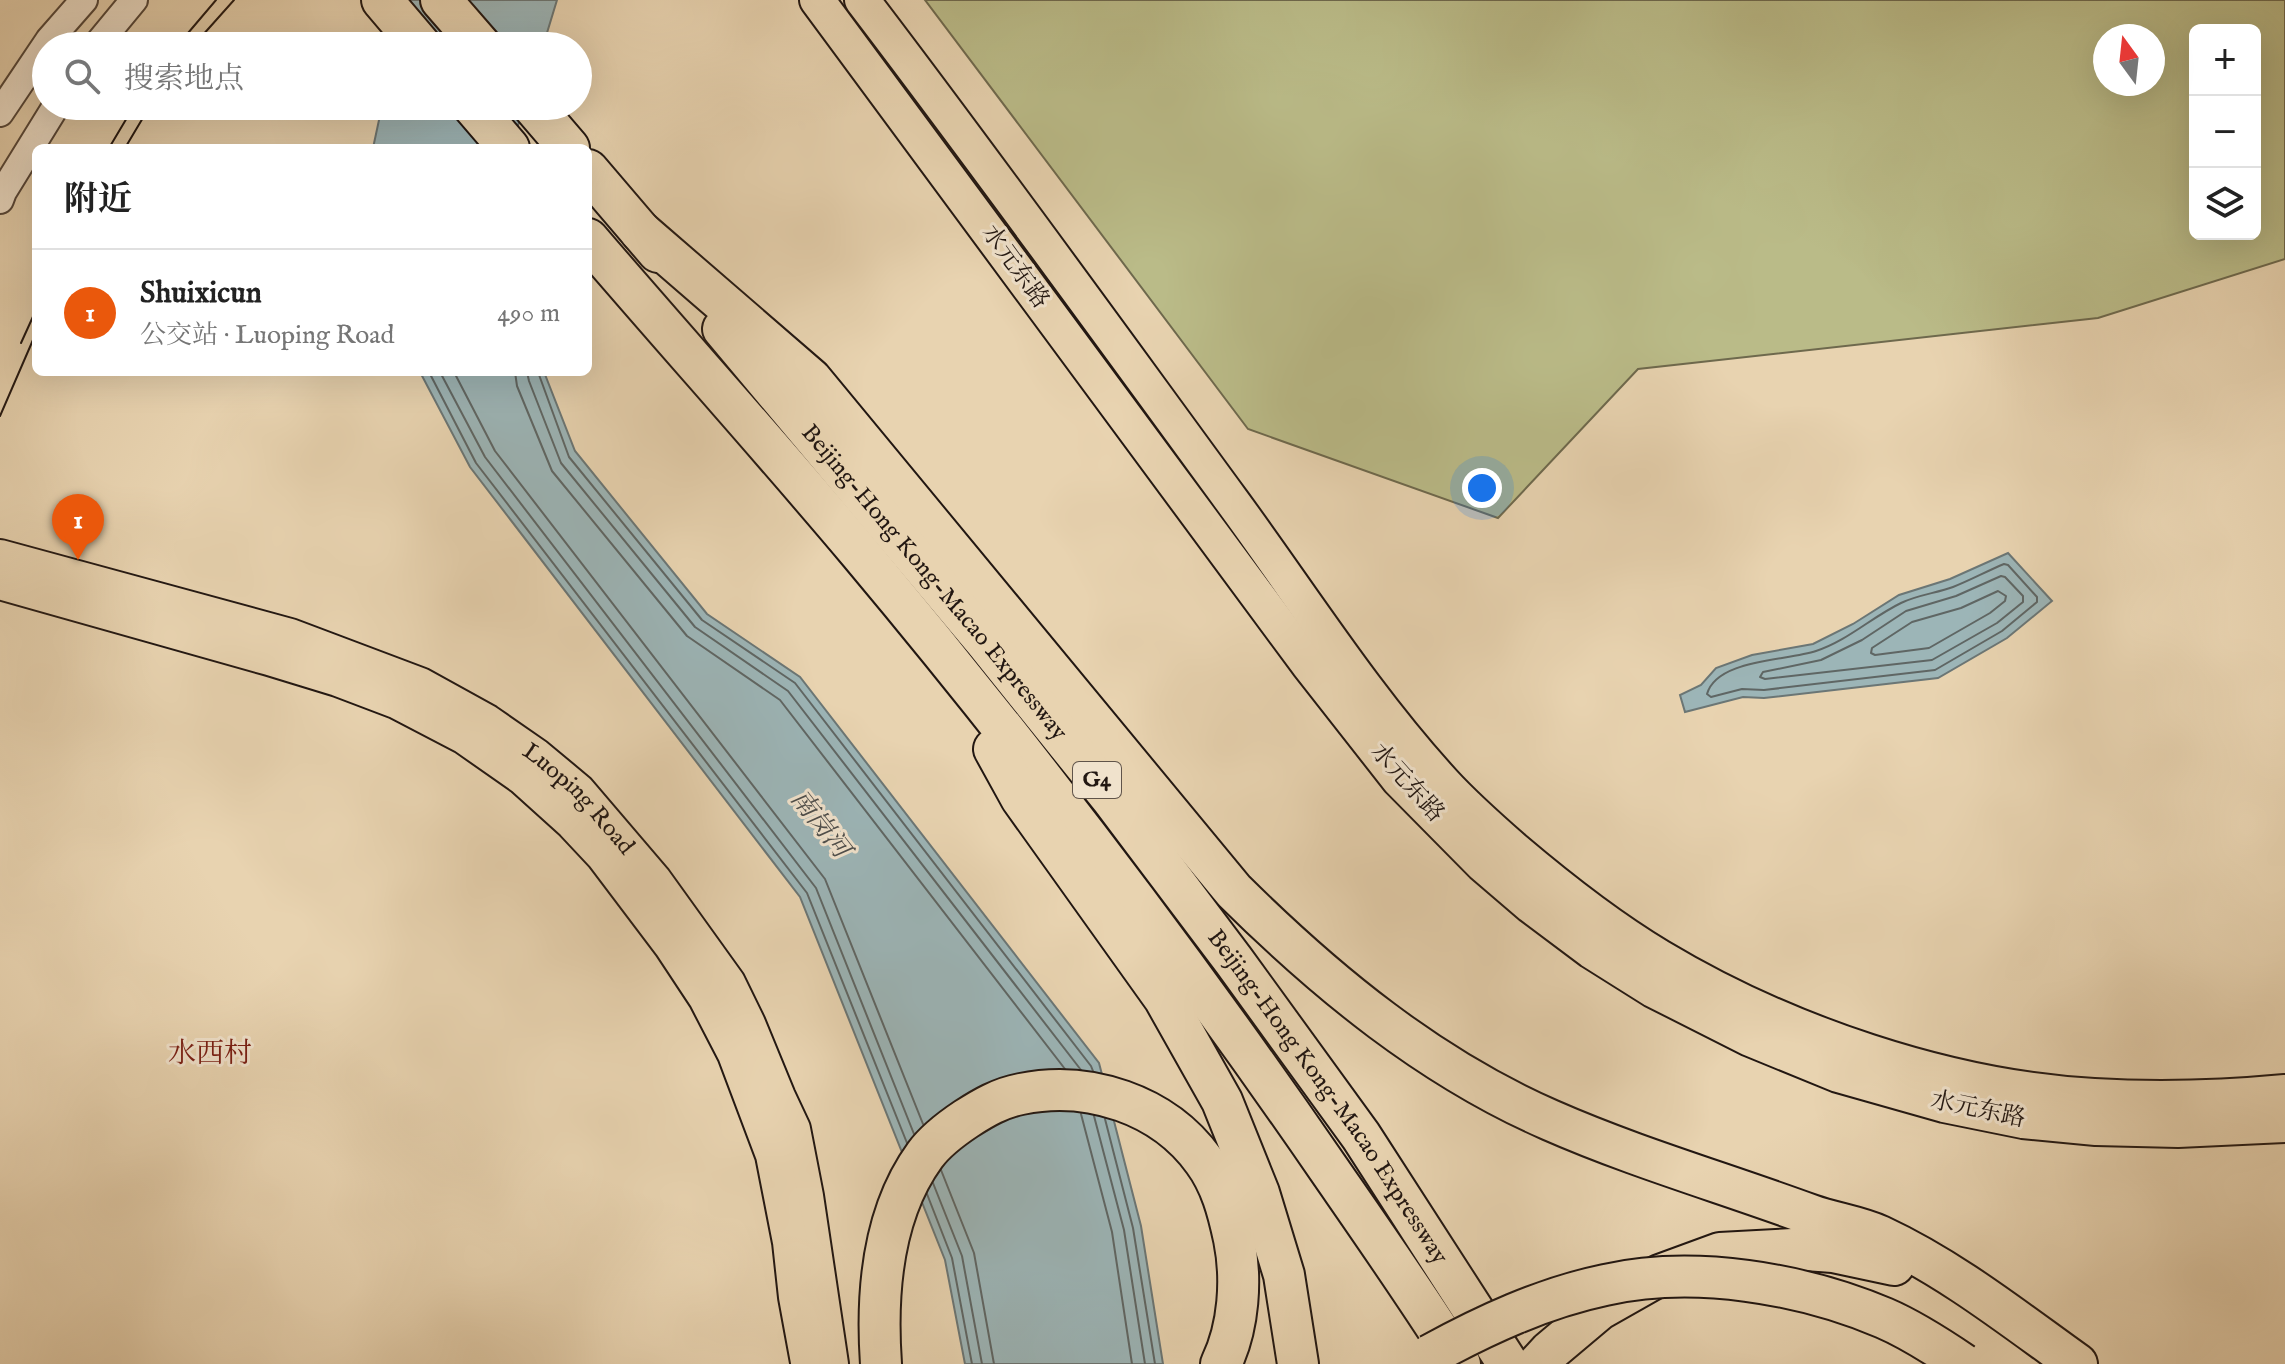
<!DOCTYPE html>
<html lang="zh">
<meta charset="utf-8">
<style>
:root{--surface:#fff;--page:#f6f6f6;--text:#222;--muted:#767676;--line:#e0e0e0;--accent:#ea580c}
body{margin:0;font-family:"IM FELL English","Noto Serif SC",serif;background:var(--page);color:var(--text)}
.controls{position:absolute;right:24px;top:24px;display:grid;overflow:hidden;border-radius:12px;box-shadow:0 8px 32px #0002}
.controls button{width:72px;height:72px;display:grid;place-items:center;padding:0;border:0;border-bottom:2px solid var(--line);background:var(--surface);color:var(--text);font:40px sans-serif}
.compass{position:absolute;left:2093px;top:24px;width:72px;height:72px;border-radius:50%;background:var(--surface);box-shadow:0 8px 32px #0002;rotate:345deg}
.you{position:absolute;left:1482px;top:488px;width:28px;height:28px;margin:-20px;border:6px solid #fff;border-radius:50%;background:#1a73e8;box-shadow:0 0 0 12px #1a73e833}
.badge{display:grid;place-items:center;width:52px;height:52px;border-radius:50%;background:var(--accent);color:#fff;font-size:26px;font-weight:700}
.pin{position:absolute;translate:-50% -66px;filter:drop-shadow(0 2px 4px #0008)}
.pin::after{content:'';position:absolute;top:42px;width:28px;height:24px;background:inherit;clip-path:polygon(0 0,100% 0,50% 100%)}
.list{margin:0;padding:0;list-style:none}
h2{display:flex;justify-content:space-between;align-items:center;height:104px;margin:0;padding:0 32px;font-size:34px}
h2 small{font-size:26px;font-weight:400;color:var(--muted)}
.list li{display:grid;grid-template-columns:52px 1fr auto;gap:24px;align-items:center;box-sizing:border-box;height:128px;padding:0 32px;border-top:2px solid var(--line)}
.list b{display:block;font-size:30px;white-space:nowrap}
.list p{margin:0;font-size:26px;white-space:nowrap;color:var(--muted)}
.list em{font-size:26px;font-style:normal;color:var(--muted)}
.icon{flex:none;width:44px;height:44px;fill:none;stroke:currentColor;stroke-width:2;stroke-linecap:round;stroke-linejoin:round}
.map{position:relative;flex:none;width:2285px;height:1364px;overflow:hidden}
.search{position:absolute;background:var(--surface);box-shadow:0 8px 32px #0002;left:32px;top:32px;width:560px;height:88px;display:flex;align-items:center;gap:20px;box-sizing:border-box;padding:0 28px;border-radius:44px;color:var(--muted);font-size:30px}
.panel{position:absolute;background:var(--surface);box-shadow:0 8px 32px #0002;left:32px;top:144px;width:560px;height:232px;border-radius:12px}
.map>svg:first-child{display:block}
</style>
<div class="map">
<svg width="2285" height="1364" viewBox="0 0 2285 1364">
<rect width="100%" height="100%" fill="#e8d3b0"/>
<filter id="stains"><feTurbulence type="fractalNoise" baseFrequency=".0025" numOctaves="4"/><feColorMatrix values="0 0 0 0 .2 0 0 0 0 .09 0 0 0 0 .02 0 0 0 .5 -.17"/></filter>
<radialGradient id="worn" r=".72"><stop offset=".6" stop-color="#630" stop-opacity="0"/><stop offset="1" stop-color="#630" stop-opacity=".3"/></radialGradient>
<!-- green -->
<path fill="#babb88" stroke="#6e694d" stroke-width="2" fill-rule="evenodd" d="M925,0H2285V259L2098,318L1638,369L1498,518L1248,429ZM2195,30H2255V234H2195ZM2105,36H2153V84H2105Z"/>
<!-- water -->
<g fill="#9cb5b7" stroke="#6b7675" stroke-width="2">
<polygon points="404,0 557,0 543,46 394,46"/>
<polygon points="382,106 524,106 511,148 373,148"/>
<polygon points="420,372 544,372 575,451 707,614 800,677 1099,1063 1141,1226 1163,1364 965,1364 945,1260 800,897 470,467"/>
<polygon points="2008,553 2052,601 2007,638 1938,678 1764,698 1743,697 1685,712 1680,695 1701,685 1716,668 1752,655 1813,644 1853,624 1899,595 1950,579"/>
</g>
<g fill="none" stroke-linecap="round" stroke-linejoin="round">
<!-- shore -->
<g stroke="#5f6664" stroke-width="2">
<polyline points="429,372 476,463 807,893 907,1143"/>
<polyline points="440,372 485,457 816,888 914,1134"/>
<polyline points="454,372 495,451 825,879 923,1124"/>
<polyline points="515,372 517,386 552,471 687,636 780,700 1065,1069"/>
<polyline points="527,372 529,381 561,463 695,627 788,691 1081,1070"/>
<polyline points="538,372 569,457 702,620 795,683 1091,1066 1093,1071"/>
<path d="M2004,564L2008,565L2037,597V602L2002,631L1935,670L1764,690L1742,689L1711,697L1707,694C1717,659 1786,661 1816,651C1847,641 1872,617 1901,603C1917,595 1937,593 1953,587C1971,580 1987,571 2004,564Z"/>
<polygon points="2001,576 2005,577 2023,596 2023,602 1997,623 1932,660 1765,679 1760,677 1763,672 1821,660 1862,640 1906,611 1956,596"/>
<polygon points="1998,591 2006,596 2005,601 1990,613 1929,648 1875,655 1871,653 1872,648 1912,622 1961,608"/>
<polyline points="1081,1114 1112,1232 1132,1364"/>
<polyline points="1094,1116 1124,1230 1145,1364"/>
<polyline points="1105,1119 1133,1228 1155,1364"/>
<polyline points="941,1170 974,1253 994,1364"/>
<polyline points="933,1183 962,1256 982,1364"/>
<polyline points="927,1194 952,1258 972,1364"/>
</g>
<defs>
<g id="minor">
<polyline points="96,46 134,0"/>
<polyline points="0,113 49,40 84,0"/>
<polyline points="0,200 3,192 56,106"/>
</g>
<g id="major">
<polyline points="817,0 1308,664 1399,780 1482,864 1531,906 1591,951 1653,990 1750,1039 1838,1075 1944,1105 2023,1121 2096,1128 2178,1130 2285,1125"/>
<path d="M862,0C988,165 1109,333 1232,501C1301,595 1365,697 1444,783C1466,807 1490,828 1514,849C1560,888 1608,926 1660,957C1785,1032 1948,1088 2094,1096C2158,1100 2221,1098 2285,1092"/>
<path id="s1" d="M0,557L290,636L420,685L487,722L536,756L578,791L654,880L728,983L748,1024L778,1097L793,1129L806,1196L831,1364"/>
<polyline points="0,582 269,658 338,679 396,701 465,737 522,777 573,823 603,855 671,945 706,998 735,1054 773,1155 790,1242 796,1297 808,1362"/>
</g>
<g id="highway">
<polyline points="382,0 421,46"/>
<polyline points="441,0 481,46"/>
<polyline points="473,106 509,148"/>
<polyline points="533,106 569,148"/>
<polyline points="588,170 658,252"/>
<path d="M640,231L811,379L1234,891C1327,983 1429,1067 1550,1120C1634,1157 1724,1183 1811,1215C1833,1223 1858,1226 1880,1236C1951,1269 2014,1319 2077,1364"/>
<path d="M588,239C678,344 771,447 860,553C1026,751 1182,956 1328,1168C1373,1233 1418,1297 1460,1364"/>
<path id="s2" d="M723,329L985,641L1112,799L1234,961L1361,1136L1508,1364"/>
<polyline points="994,749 1021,798 1164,998 1222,1101 1259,1193 1284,1275 1298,1364"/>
<path d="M881,1364C876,1293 882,1214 925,1155C936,1140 951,1129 966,1119C983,1108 1000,1098 1021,1094C1088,1080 1163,1104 1204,1161C1221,1184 1228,1211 1234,1239C1242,1279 1239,1327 1221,1364"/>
<polyline points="1538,1364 1550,1351 1600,1309 1660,1275 1720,1253 1793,1249 1833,1252 1894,1265"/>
</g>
</defs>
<!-- minor casing -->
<use href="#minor" stroke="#54463a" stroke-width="30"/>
<!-- major casing -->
<use href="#major" stroke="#221712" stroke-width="38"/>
<!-- highway casing -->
<use href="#highway" stroke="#221712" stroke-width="44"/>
<!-- minor -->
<use href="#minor" stroke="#f0e2cc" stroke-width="26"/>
<!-- major -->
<use href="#major" stroke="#e8d3b0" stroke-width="34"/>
<!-- highway -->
<use href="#highway" stroke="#e8d3b0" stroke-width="40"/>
<!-- tram -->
<g stroke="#221712" stroke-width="2">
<polyline points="177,46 216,0"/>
<polyline points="193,46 234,0"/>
<polyline points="109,148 134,106"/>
<polyline points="125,148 150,106"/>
<polyline points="21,343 36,310"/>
<polyline points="0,416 36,333"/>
</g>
<defs>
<path id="highway-bridge" d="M1430,1355C1485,1325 1543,1298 1605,1285C1694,1265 1801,1283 1884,1318C1912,1330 1938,1347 1963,1364"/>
</defs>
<!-- highway-bridge casing -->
<use href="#highway-bridge" stroke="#221712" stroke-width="44" stroke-linecap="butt"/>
<!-- highway-bridge -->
<use href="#highway-bridge" stroke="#e8d3b0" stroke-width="40"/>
</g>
<g text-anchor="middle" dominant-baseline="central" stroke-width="6" stroke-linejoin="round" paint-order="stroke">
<!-- shield labels -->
<rect fill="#f0e2cc" stroke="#60544a" stroke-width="2" x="1073" y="762" width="48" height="36" rx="6"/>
<g font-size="22" font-weight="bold" fill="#221712">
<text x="1097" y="780">G4</text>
</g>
<!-- street labels -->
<g font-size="24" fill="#221712" stroke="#f0e2cc">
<text transform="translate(1015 267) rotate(54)">水元东路</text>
<text stroke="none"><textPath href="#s2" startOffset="330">Beijing-Hong Kong-Macao Expressway</textPath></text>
<text transform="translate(1407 783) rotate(48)">水元东路</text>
<text stroke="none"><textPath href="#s1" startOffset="636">Luoping Road</textPath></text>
<text stroke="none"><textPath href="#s2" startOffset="978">Beijing-Hong Kong-Macao Expressway</textPath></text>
<text transform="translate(1978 1110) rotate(12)">水元东路</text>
</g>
<!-- water labels -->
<g font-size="26" font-style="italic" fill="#4d4e4c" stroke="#f0e2cc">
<text transform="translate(820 824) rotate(52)">南岗河</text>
</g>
<!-- quarter labels -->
<g font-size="28" fill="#7a1f14" stroke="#f0e2cc">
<text x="210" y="1054">水西村</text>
</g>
</g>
<rect width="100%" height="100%" filter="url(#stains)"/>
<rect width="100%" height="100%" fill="url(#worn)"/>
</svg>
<div class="controls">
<button>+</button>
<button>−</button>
<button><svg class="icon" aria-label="layers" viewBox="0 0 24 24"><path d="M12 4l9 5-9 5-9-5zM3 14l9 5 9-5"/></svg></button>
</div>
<svg class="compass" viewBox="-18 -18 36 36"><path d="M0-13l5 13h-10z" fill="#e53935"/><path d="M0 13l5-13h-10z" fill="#767676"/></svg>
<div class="you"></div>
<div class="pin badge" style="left:78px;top:560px">1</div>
<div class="search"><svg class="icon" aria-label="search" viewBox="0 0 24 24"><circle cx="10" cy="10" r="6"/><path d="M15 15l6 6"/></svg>搜索地点</div>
<section class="panel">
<h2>附近<small></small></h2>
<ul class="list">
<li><span class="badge">1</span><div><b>Shuixicun</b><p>公交站 · Luoping Road</p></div><em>490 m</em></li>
</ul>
</section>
</div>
